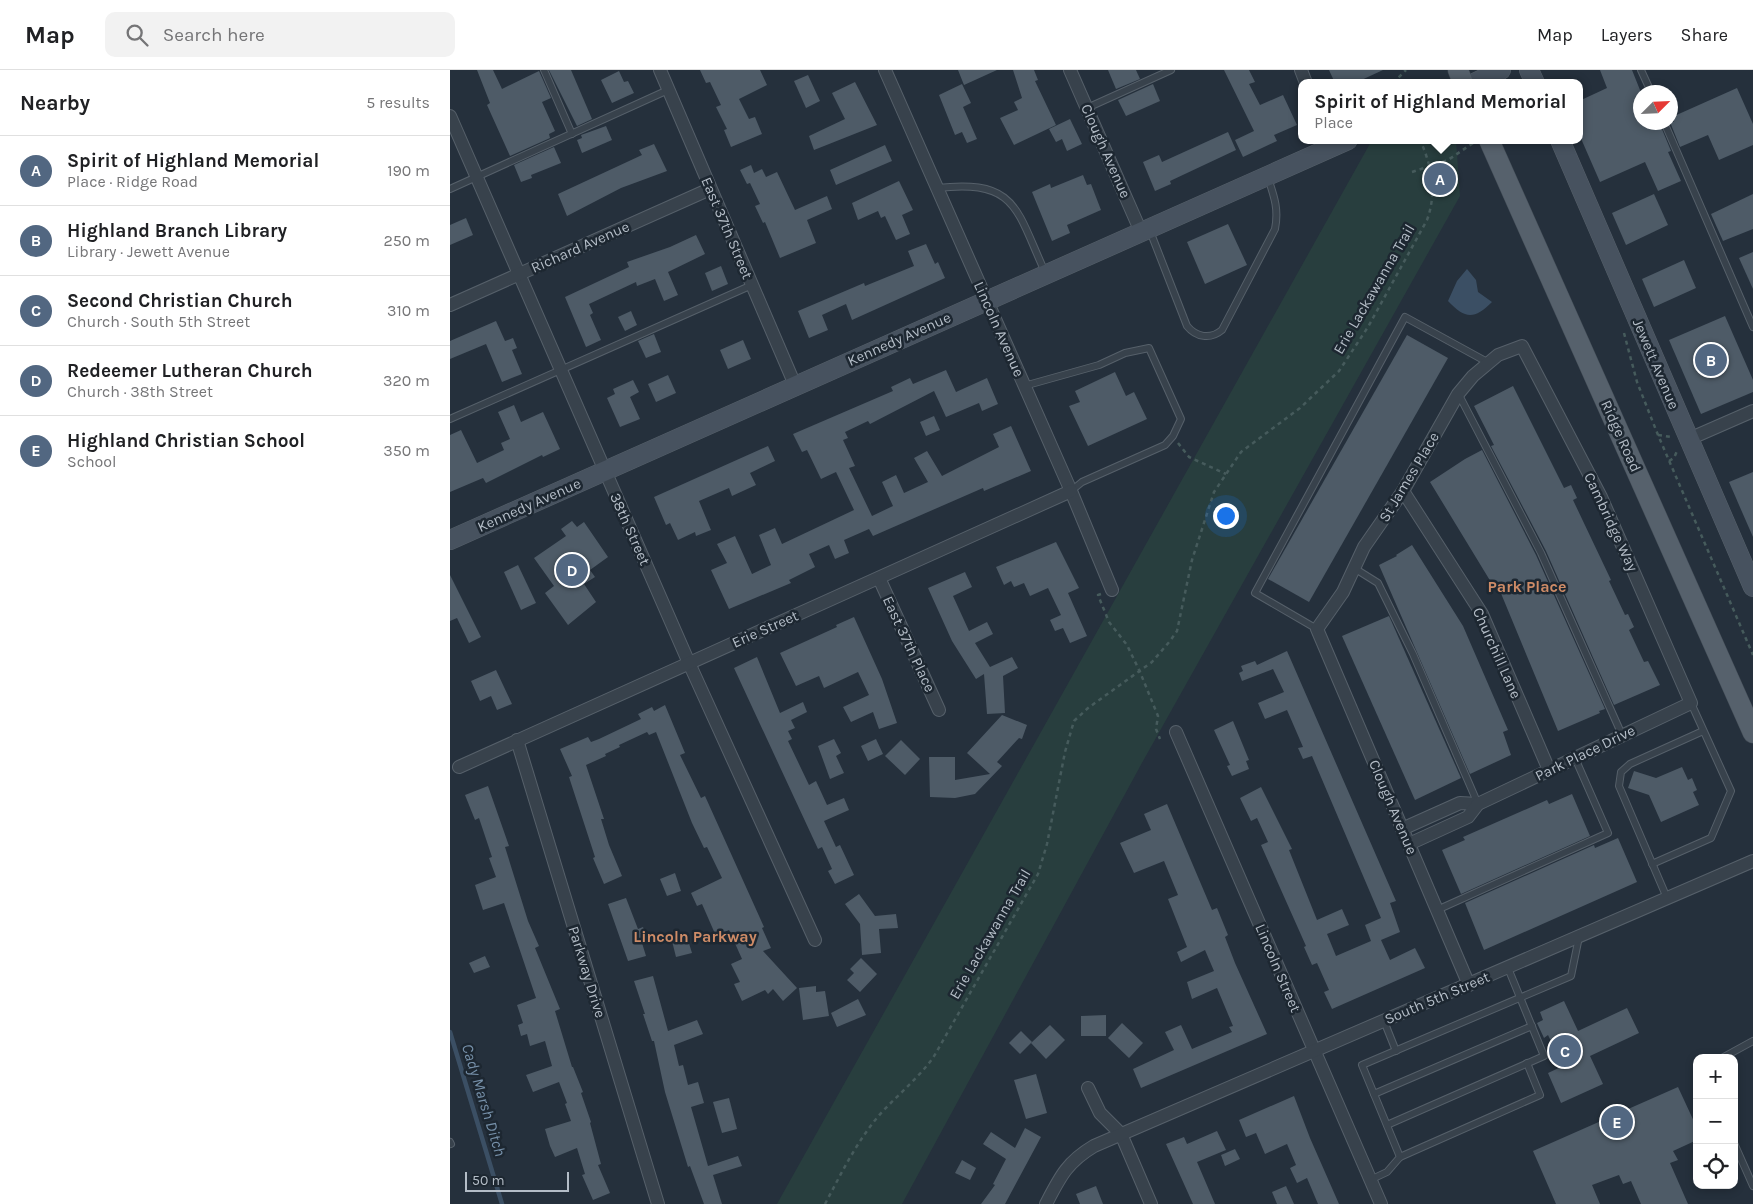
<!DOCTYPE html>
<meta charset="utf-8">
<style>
:root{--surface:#fff;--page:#f2f2f2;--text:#202124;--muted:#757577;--line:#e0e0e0;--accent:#526781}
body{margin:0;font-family:Karla,sans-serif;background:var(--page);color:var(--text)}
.controls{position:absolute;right:15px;bottom:15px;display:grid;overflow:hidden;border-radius:10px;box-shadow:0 2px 8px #0003}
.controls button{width:45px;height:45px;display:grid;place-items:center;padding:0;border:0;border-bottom:1px solid var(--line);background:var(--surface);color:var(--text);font:25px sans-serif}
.compass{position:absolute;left:1183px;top:15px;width:45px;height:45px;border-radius:50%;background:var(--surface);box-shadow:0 2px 8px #0003;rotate:66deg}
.scale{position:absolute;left:15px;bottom:12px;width:104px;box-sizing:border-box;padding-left:5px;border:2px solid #b4bdc7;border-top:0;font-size:14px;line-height:18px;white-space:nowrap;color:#b4bdc7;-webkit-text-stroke:4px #1d2731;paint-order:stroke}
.you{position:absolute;left:775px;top:445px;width:18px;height:18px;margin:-12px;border:4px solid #fff;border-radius:50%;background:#1a73e8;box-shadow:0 0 0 8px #1a73e833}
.badge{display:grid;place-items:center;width:32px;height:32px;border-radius:50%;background:var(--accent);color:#fff;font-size:16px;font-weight:700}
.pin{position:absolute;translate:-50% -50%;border:2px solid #fff;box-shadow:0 1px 5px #0006}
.popup{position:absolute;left:848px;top:9px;width:285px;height:65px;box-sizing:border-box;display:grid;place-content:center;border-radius:10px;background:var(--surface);filter:drop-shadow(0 1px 4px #0005);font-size:16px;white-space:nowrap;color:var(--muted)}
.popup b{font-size:19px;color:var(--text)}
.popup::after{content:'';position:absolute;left:50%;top:100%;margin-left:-10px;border:10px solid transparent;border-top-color:var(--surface)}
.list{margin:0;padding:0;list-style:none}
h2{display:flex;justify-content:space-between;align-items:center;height:65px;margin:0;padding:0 20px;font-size:21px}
h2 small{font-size:16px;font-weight:400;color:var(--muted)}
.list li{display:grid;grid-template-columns:32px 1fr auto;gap:15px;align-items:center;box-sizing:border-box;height:70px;padding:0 20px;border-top:1px solid var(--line)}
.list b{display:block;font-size:19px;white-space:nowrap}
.list p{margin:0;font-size:16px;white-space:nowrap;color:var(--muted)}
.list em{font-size:16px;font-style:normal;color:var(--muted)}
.icon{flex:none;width:28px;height:28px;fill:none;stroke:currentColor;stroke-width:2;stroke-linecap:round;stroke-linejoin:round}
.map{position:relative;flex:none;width:1303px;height:1134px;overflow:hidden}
header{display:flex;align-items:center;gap:30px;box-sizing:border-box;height:70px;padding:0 25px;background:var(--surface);border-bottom:1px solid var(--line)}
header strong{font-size:24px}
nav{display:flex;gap:28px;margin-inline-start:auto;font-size:18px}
.search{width:350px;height:45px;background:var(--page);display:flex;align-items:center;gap:12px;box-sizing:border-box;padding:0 18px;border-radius:10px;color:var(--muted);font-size:19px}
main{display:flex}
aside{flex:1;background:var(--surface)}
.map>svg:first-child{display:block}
</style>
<header>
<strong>Map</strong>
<div class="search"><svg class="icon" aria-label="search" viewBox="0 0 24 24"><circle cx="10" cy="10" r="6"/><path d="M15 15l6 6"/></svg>Search here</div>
<nav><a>Map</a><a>Layers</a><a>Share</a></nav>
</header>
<main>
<aside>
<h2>Nearby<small>5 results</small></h2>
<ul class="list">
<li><span class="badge">A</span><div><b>Spirit of Highland Memorial</b><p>Place · Ridge Road</p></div><em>190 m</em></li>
<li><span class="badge">B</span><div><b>Highland Branch Library</b><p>Library · Jewett Avenue</p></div><em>250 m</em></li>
<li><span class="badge">C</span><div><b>Second Christian Church</b><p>Church · South 5th Street</p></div><em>310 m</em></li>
<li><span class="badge">D</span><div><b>Redeemer Lutheran Church</b><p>Church · 38th Street</p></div><em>320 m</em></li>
<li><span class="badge">E</span><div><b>Highland Christian School</b><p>School</p></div><em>350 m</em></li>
</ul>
</aside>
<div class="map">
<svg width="1303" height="1134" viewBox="0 0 1303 1134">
<rect width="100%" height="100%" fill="#25303c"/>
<!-- green -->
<polygon fill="#283e3e" points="922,70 1006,70 1010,126 693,691 452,1134 327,1134"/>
<!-- water -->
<path fill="#3b4f64" d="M1017,199L1026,210L1028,222L1042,232C1024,250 1015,249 998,231L1007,211Z"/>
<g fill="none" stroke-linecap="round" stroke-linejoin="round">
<!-- stream -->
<polyline stroke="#3b4f64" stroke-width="4.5" points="0,962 52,1134"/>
</g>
<!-- building -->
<g fill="#4e5b67">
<polygon points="27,0 43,0 52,19 89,1 101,28 92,32 105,61 99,64 100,68 60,86 37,35 40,33"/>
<polygon points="99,0 121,0 142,49 127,56"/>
<polygon points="250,0 310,0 317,15 289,29 299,49 305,47 312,64 281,77 274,60 277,59 266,37 271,35 260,12 256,13"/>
<polygon points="508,0 547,0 514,15"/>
<polygon points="563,0 584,0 588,10 585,11 606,55 564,75 550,48 568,40 564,32 572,28"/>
<polygon points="658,0 686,0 690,9 666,19"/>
<polygon points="774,0 799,0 805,12 799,14 810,35 833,25 847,55 824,65 827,71 793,87 785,70 804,61"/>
<polygon points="879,0 933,0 905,13 885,13"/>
<polygon points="1150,0 1182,0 1190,20 1190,52 1209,52 1221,81 1218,82 1231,111 1208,121 1195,92 1150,112 1129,64 1129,31 1157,18"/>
<polygon points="169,1 174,12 178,11 184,23 162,33 151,10"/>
<polygon points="358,5 370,31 356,38 344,11"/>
<polygon points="405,12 427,55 364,80 359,66 395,49 382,23"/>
<polygon points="512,14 521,33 513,37 527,69 517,73 512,62 505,65 489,25"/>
<polygon points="703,14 710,31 676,46 668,30"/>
<polygon points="1287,18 1303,54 1303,75 1269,90 1258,65 1230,77 1220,52 1224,52 1222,47"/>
<polygon points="620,49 632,74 617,81 612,69 606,72 599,59"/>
<polygon points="156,56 162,70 132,83 127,70 132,68 131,65"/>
<polygon points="778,62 786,80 720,111 721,114 705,121 693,92 709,85 712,92"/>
<polygon points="204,74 217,101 171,118 117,146 108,124 192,85 189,80"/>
<polygon points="435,75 442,91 386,115 380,100"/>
<polygon points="104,77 111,93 81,105 82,108 71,112 64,95"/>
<polygon points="301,95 304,103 312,99 316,107 327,102 345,140 377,126 382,139 357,150 366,173 330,188 315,152 313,153 305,136 310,134 300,113 297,114 290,100"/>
<polygon points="633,105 637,115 641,114 651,140 617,155 620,163 602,171 582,122 600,114 601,118"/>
<polygon points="449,111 463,140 452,145 460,164 446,170 435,146 431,148 428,141 408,150 402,133"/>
<polygon points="1204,124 1218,155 1176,175 1162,143"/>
<polygon points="1303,124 1303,159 1273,171 1261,144"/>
<polygon points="16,148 23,165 0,175 0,155"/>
<polygon points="778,154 797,195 755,214 737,172"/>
<polygon points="246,165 255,184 218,202 228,225 214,231 205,209 187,216 186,212 139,234 143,243 140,245 151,270 136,277 115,227 179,197 177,192 220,177"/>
<polygon points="476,174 485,194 488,192 495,208 402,250 396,234 372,245 378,260 359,268 348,241 414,213 415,216 464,196 458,181"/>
<polygon points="1303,182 1303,219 1289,188"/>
<polygon points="1234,190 1246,218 1204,237 1192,209"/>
<polygon points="271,196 278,214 262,221 255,203"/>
<polygon points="181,241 187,255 175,261 168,247"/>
<polygon points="1275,246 1303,310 1303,322 1251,344 1219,270"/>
<polygon points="46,251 55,271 63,268 67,278 62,280 72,304 52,312 36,274 0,289 0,271"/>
<polygon points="204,264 211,282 196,288 188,271"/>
<polygon points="957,265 998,288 859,532 818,509"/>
<polygon points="293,270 301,289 278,299 270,280"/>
<polygon points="496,300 506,322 537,308 548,334 532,341 529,333 496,347 484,321 420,354 418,351 395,362 398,368 393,370 405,396 399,398 422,446 443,436 432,412 446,405 454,423 478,412 464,388 477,381 492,406 549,377 543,364 561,356 581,401 534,421 533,418 423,466 419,459 394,470 399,483 385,489 379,475 359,484 365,497 339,510 341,513 279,539 261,500 277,493 267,474 285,466 302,504 321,495 309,465 325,458 332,474 404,440 386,402 371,409 357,380 352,382 343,364 443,321 441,317 460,308 463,314"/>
<polygon points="665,302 676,326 684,322 697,349 638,376 619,336 630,332 625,321"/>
<polygon points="218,305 226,323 206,332 198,314"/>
<polygon points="183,310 189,322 180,327 190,349 170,357 157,328 165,324 163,319"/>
<polygon points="1063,316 1114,418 1121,415 1127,428 1123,430 1161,510 1159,511 1175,545 1178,544 1184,557 1179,560 1194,592 1198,591 1210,615 1164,635 1096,481 1041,376 1044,375 1024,336"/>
<polygon points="64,335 71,352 93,342 110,379 93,387 92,385 36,413 33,408 0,422 0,365 11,360 27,393 54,380 51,373 60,369 48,342"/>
<polygon points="484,346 490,360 476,366 470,352"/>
<polygon points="318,376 325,391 300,403 306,415 282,426 279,418 249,431 261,460 246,466 245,462 228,470 220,453 216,455 204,427"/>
<polygon points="1032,380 1086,485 1155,639 1149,641 1150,643 1108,661 1050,521 1047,522 980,412 1015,389"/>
<polygon points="1303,402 1303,467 1279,412"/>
<polygon points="122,451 127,457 134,452 158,487 140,500 145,507 134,514 146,532 118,555 95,523 104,516 84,488 116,466 111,459"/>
<polygon points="606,472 629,518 618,523 637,566 620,573 613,558 605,561 600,550 611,545 598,518 580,526 574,513 564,517 561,511 554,515 546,497"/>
<polygon points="962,475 1013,556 1058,660 1053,662 1061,685 1020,704 929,495 947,486 946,485"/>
<polygon points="68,495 86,533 71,540 54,502"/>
<polygon points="515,502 522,517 503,526 519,561 537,552 543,564 525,573 540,597 562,587 568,598 553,606 555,643 537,644 534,604 526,609 502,571 478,518"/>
<polygon points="0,505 31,567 19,573 7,548 0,551"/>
<polygon points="939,546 1011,708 965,730 892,566"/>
<polygon points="404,547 432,609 447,653 429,659 423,642 401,652 393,637 419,625 408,602 374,618 369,606 346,616 330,583 387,557 386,555"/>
<polygon points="837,581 946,831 940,833 950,862 931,870 940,890 965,878 975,898 882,939 874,922 879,920 867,893 862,895 854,877 856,876 811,775 818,772 807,748 801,751 790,728 811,717 842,779 839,780 867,850 892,839 899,855 877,864 886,886 921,871 915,855 931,848 862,686 853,689 848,678 853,677 837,640 815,649 808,633 834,622 823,599 792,611 789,603 793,601 791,596 805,591 807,595"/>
<polygon points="307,587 330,643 353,632 357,642 341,650 345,658 338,661 342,669 338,671 359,715 366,711 377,735 394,728 399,740 374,751 386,777 390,775 404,805 385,814 378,801 382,799 372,777 368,779 284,598"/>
<polygon points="46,600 62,634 47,640 41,626 30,631 21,611"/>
<polygon points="215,635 235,683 230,685 251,728 255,726 314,857 312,858 321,878 313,881 347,918 333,931 323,919 318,924 315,920 292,931 284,914 290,912 281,894 292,889 279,860 266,866 252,834 247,836 241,823 272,808 257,777 254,778 242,753 206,662 199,665 197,662 169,675 170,677 155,684 156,686 136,695 154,749 151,749 159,775 172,806 154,814 143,788 145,787 119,707 122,706 110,679 138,667 141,672 149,669 191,649 188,644 202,637 204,641"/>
<polygon points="552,645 577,655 572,669 569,668 547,692 552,696 525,724 505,728 480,727 479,687 505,687 505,710 540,704 517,683"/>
<polygon points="783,651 799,690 796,691 799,699 782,706 777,696 780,695 764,660"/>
<polygon points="384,669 391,683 386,686 394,703 380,709 368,676"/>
<polygon points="426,669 433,684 418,691 411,676"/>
<polygon points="451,670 470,689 455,705 435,686"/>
<polygon points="1232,697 1238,710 1242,708 1247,720 1243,722 1249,735 1211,752 1199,725 1178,718 1184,701 1206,708"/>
<polygon points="38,716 59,776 55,777 78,851 89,876 85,878 110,939 105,941 122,997 123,997 133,1022 131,1023 141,1052 140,1053 151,1094 148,1095 160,1123 143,1130 132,1105 135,1104 127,1078 105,1087 100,1076 95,1059 121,1051 115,1034 117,1033 109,1012 83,1022 76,1005 102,996 95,971 80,976 77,964 71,966 68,955 73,953 67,935 86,928 54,833 33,840 25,815 46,807 39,788 42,787 29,748 25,750 15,725"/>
<polygon points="1122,724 1140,766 1011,824 992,780 1015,770 1013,767 1097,730 1099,734"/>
<polygon points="717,734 762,840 767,838 778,865 775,867 785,893 817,964 691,1018 683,999 724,980 715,962 731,955 742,979 782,962 779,957 783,956 767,918 742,929 737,912 764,901 755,880 731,892 727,882 737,877 718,829 728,825 714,791 684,803 670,773 701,760 694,744"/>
<polygon points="1168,768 1187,812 1034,880 1015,833 1144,775 1145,778"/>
<polygon points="225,803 231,821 217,826 210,809"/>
<polygon points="409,824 425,846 446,844 448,858 429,859 431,883 412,885 410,854 395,834"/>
<polygon points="176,828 188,859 193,857 198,871 192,873 196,886 178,891 158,834"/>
<polygon points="237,867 242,883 226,887 222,871"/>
<polygon points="35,886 40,897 24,903 19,893"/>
<polygon points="411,888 427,904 410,922 397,910 404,903 400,899"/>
<polygon points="203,906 218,961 247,950 253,964 224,975 229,996 233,995 238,1015 248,1012 254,1033 241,1037 258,1096 288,1086 292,1096 263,1105 272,1134 254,1134 240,1096 238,1097 215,1022 204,971 202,971 193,944 195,944 184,911"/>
<polygon points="366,916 366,922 375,921 379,946 353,950 349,918"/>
<polygon points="408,929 416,945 387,957 381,943"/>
<polygon points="1114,931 1128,961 1177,938 1189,963 1140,986 1153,1014 1111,1033 1098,1003 1113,996 1098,965 1094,968 1087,953 1093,950 1090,942"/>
<polygon points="656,945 656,966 631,966 631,946"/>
<polygon points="672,953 693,973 679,988 658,968"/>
<polygon points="600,955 615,970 596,989 581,973"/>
<polygon points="571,961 582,972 570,984 559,973"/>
<polygon points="586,1004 597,1043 576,1049 564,1010"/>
<polygon points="1228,1017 1247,1058 1247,1070 1223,1081 1228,1090 1220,1093 1238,1134 1191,1134 1181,1111 1173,1114 1169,1105 1142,1115 1150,1134 1106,1134 1083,1081"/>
<polygon points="844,1026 860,1068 889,1134 868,1134 857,1108 847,1113 840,1098 846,1095 837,1074 815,1084 806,1063 796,1067 789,1050"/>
<polygon points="279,1028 287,1059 272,1063 263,1032"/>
<polygon points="575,1058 591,1067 555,1134 531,1134 545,1115 543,1114 556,1089 533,1074 541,1062 565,1078"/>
<polygon points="767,1061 776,1080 747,1092 765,1134 743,1134 716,1074 734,1067 737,1074"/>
<polygon points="785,1079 790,1089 775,1096 771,1085"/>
<polygon points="512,1090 526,1098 520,1110 505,1103"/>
<polygon points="646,1116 653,1134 630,1134 626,1124"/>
<polygon points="836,1116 844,1134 827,1134 822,1122"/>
</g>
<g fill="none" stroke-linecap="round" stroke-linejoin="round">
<defs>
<g id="lane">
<polyline points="94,0 122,64"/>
<polyline points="1191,0 1201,22"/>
<polyline points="637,38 721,0"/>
<polyline points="1214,52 1303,257"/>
<path d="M487,118C567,109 566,139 595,202"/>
<polyline points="0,119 218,20"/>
<path d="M700,161L737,256C746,267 760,270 772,260L825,159C829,139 824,126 818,108"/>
<polyline points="574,316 649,295 675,283 699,278 731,349 723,366 715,375 632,412 621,421"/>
<polyline points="1009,325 1091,483 1172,665"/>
<polyline points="0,349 302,215"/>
<polyline points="904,498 928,513 963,584 1028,734"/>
<polyline points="867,559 805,523 955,247 1039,293"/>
<polyline points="1202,794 1261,768 1281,721 1241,633"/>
<polyline points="1217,828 1169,716 1171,702 1180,694 1253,661"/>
<polyline points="987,840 1158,763 1125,688"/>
<polyline points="934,951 946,981"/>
<polyline points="1272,988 1303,971"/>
<polyline points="924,1024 1082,956"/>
<polyline points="937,1055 1094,986 1058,898"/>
<polyline points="0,1072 1,1074"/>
<polyline points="1284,1073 1303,1116"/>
<polyline points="950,1087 1090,1025 1077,993"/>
<polyline points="920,1110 937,1102 950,1087 912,995 1121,906 1129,867"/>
</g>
<g id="street">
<polyline points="210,0 345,315"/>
<polyline points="435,0 621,421 662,520"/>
<polyline points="620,0 691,162"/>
<polyline points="851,0 856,13"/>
<polyline points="0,46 239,593 365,870"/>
<polyline points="0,235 260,119"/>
<polyline points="1239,369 1303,341"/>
<polyline points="953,421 1032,544 1099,700"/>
<polyline points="429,508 489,640"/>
<polyline points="726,662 931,1134"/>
<polyline points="67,670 208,1134"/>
<polyline points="9,697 621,421"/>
<polyline points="952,759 1010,733 1028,734"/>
<polyline points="959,774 1018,747 1028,734 1241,633 1151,427 1072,276 1048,285 1023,306 1008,324 953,421 914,477 893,522 867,559 1019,915"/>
<polyline points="638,1018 650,1043 671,1064 701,1134"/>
<path d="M596,1134C610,1107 617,1092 644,1076L1303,791"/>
</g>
<g id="secondary">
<polyline points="1079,0 1085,13"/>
<polyline points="1024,13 1051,0"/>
<polyline points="1110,70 1303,517"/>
<polyline points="0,470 898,70"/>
</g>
<g id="primary">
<polyline points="1008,0 1013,13"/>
<polyline points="1039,70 1303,663"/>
</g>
</defs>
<!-- lane casing -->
<use href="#lane" stroke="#56606a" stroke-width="8"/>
<!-- street casing -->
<use href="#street" stroke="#56606a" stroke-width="14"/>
<!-- secondary casing -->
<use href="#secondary" stroke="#56606a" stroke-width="20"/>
<!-- primary casing -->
<use href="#primary" stroke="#414b55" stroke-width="21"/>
<!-- path -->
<g stroke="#465b5c" stroke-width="2.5" stroke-dasharray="4 4" stroke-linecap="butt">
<polyline points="943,13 956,0"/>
<polyline points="962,102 998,90 1023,73"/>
<polyline points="1174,263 1187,312 1208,365 1303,585"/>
<polyline points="1208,365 1221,367"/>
<polyline points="728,373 739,387 776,404"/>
<polyline points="1219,391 1224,388 1227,381"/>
<polyline points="651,524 648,525 659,552 677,575 690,602 708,646 706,659 710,669"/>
<path d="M375,1134C392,1102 408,1069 432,1042C449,1024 468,1008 483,988L588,804L597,774L615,682L624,651L638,638L702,592L720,571L727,561L742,490L764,422L791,382L850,338L889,301L918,257L977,150C987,123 982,96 970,70"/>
</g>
<!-- lane -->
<use href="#lane" stroke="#38424c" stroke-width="6"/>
<!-- street -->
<use href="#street" stroke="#38424c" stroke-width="12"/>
<!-- secondary -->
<use href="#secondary" stroke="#47525f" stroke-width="19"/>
<!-- primary -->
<use href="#primary" stroke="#56616c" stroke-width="20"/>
</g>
<g text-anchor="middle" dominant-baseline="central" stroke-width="5" stroke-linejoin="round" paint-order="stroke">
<!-- street labels -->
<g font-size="15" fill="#b4bdc7" stroke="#1d2731">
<text transform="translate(656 81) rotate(66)">Clough Avenue</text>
<text transform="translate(277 158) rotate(67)">East 37th Street</text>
<text transform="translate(130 177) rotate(-24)">Richard Avenue</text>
<text transform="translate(924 219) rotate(-60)">Erie Lackawanna Trail</text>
<text transform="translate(549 259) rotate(66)">Lincoln Avenue</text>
<text transform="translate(449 269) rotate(-24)">Kennedy Avenue</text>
<text transform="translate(1206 294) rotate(67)">Jewett Avenue</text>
<text transform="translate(1171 366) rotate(66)">Ridge Road</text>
<text transform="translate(959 407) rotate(-59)">St James Place</text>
<text transform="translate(79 435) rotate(-24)">Kennedy Avenue</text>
<text transform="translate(1161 452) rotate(65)">Cambridge Way</text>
<text transform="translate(180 459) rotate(66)">38th Street</text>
<text transform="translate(315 559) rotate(-24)">Erie Street</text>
<text transform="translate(459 574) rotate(65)">East 37th Place</text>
<text transform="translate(1047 583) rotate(66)">Churchill Lane</text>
<text transform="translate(1135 683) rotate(-26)">Park Place Drive</text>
<text transform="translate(943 737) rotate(67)">Clough Avenue</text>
<text transform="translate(540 864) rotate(-60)">Erie Lackawanna Trail</text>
<text transform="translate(828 898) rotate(67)">Lincoln Street</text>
<text transform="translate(137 902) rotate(73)">Parkway Drive</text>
<text transform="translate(987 928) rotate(-23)">South 5th Street</text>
</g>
<!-- neighbourhood labels -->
<g font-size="16" font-weight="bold" fill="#cf8c67" stroke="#1d2731">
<text x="1077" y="516">Park Place</text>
<text x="245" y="866">Lincoln Parkway</text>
</g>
<!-- water labels -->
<g font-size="16" font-style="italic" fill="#7690a9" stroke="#1d2731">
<text transform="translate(34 1030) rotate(73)">Cady Marsh Ditch</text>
</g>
</g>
</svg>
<div class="controls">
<button>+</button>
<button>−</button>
<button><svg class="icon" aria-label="locate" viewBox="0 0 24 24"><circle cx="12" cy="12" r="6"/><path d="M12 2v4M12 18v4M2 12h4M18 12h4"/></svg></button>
</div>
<svg class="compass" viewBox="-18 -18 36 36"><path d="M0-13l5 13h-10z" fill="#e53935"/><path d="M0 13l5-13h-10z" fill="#757577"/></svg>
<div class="scale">50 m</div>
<div class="you"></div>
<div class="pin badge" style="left:990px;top:109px">A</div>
<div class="popup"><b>Spirit of Highland Memorial</b>Place</div>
<div class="pin badge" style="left:1261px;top:290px">B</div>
<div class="pin badge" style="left:1115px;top:981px">C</div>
<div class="pin badge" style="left:122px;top:500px">D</div>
<div class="pin badge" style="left:1167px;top:1052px">E</div>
</div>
</main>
